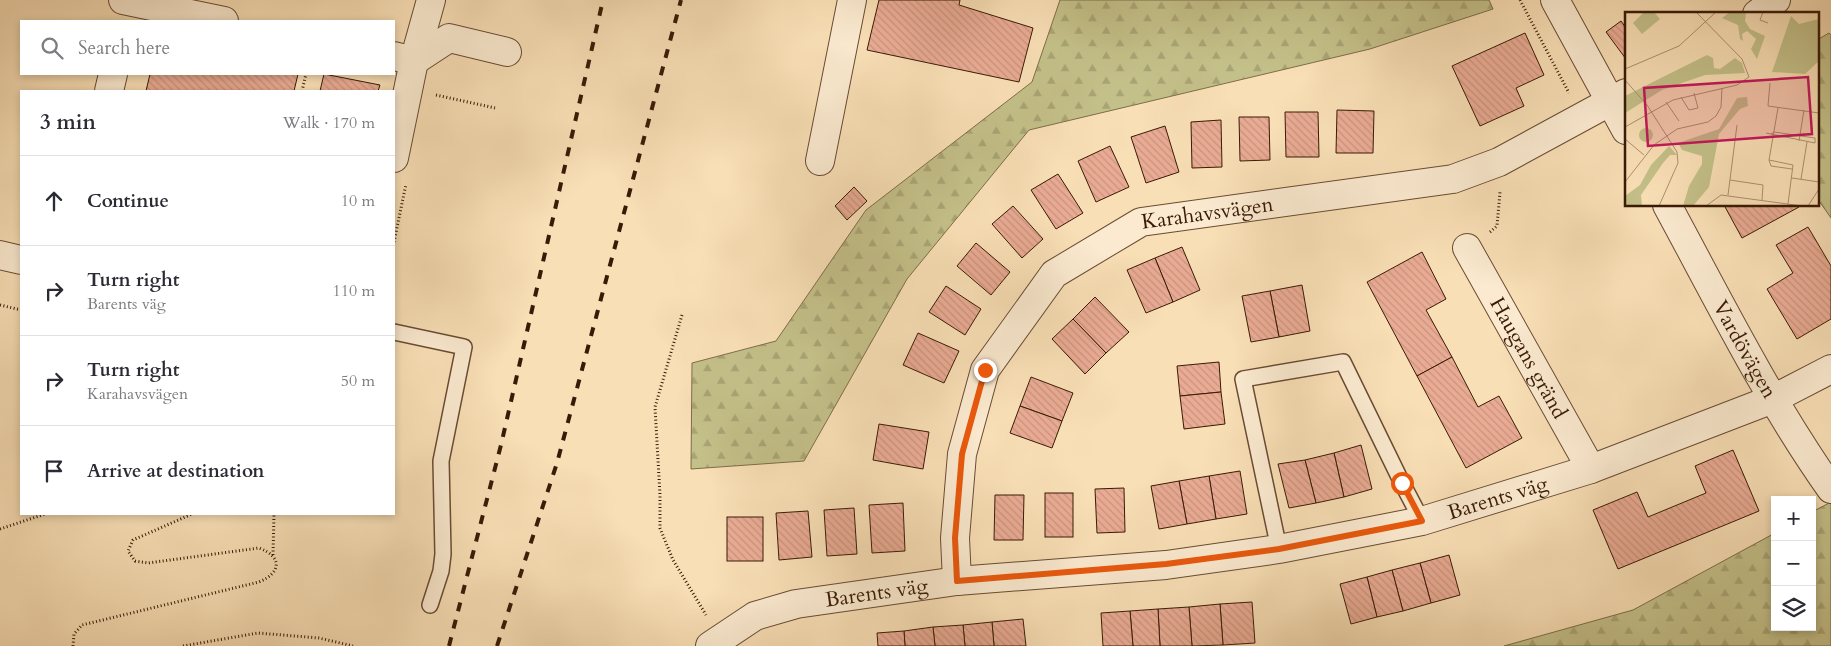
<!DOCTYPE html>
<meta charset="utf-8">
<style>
:root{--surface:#fff;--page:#f2f2f3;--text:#2b2b33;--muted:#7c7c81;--line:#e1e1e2}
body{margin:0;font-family:Cardo,serif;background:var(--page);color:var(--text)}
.controls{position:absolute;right:15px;bottom:15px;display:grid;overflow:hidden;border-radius:0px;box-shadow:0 2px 8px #0003}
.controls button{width:45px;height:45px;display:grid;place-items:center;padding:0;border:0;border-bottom:1px solid var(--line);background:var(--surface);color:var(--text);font:25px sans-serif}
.stop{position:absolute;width:15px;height:15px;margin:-11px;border:4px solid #ea580c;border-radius:50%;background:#fff}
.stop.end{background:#ea580c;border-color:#fff;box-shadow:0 1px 5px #0008}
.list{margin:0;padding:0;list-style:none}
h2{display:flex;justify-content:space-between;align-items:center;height:65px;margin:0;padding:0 20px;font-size:21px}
h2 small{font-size:16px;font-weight:400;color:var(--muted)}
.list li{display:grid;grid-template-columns:32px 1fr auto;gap:15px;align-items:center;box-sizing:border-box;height:90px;padding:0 20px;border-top:1px solid var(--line)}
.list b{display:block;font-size:19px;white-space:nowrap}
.list p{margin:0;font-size:16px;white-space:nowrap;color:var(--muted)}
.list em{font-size:16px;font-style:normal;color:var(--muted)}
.icon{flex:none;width:28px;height:28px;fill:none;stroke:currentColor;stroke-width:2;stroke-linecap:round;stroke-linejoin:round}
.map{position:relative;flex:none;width:1831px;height:646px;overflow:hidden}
.search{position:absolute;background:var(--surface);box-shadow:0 2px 8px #0003;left:20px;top:20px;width:375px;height:55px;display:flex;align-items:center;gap:12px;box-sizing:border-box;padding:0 18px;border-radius:0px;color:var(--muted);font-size:19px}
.panel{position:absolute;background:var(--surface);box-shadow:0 2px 8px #0003;left:20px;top:90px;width:375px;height:425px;border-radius:0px}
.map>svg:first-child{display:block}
.forest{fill:url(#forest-firs);stroke:#7e6d48}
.building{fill:url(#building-back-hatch);stroke:#391a06}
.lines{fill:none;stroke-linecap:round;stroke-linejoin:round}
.service-casing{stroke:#694b32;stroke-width:18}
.minor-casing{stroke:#694b32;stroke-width:30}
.path{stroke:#391a06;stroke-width:3;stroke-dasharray:1 2.5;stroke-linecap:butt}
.service{stroke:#fbead0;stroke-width:15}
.minor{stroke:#fbead0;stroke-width:28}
.rail{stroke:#391a06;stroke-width:4;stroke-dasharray:9 9;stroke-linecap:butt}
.route{stroke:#ea580c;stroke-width:6}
.labels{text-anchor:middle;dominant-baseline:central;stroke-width:4;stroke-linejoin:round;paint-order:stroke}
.street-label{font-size:21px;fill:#391a06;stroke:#fbead0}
.inset-road{fill:none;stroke:#ac9070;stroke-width:1}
.view{fill:#c2185b;fill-opacity:0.15;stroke:#c2185b;stroke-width:2.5}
.inset-edge{fill:none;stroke:#391a06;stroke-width:2.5}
</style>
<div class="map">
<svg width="1831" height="646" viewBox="0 0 1831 646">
<defs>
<pattern id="forest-firs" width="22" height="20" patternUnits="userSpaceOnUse" patternTransform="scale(1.25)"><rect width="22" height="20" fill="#c4c089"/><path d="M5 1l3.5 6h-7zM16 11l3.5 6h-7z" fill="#a9a475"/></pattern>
<pattern id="building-back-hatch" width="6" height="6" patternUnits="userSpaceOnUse" patternTransform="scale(1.25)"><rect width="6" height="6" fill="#eaab94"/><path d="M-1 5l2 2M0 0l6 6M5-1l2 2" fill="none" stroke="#c9937e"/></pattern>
</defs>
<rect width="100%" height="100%" fill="#f9dfb6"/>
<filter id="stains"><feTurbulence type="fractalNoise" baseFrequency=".004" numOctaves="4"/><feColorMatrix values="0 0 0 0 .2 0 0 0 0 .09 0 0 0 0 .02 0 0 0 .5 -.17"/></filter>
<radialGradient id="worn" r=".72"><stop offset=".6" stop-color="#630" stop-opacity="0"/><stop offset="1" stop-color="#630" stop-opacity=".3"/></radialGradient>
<g class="forest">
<path d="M1060,0H1489L1493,9L1370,49L1029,130L907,279L804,461L691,469L692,363L776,341L866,210L1032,82Z"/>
<path d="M1829,33L1831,35V218L1817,198V40Z"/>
<path d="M1831,502V646H1504L1633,610L1775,533V627H1812V512Z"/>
</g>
<g class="building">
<path d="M879,0H960L959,5L1033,28L1019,82L867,50Z"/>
<path d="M1621,21L1626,28V59L1606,32Z"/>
<path d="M1525,33L1544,75L1516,88L1524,106L1480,126L1452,66Z"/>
<path d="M150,74H298L294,91H146Z"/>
<path d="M324,74L380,85L378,91H320Z"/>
<path d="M1337,110L1374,111L1373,153H1336Z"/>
<path d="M1285,112H1318L1319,157H1286Z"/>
<path d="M1239,117H1269L1270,160L1240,161Z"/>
<path d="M1221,120L1222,167L1192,168L1191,122Z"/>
<path d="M1165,126L1179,172L1146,183L1131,137Z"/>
<path d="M1110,146L1129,187L1096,202L1078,161Z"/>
<path d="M1058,174L1083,213L1056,229L1031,190Z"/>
<path d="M854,187L867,201L847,220L835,206Z"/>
<path d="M1724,205H1799V207L1742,238Z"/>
<path d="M1013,206L1043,239L1022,258L992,224Z"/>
<path d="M1808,227L1831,266V319L1797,339L1767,289L1793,273L1776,245Z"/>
<path d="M976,243L1010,272L991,295L957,266Z"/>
<path d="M1182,247L1200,290L1173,302L1155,258Z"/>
<path d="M1422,252L1446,299L1426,310L1452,357L1417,376L1367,282Z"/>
<path d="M1155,258L1173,302L1146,313L1127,270Z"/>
<path d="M1302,285L1310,331L1279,337L1270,291Z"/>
<path d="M946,286L981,309L965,335L929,312Z"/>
<path d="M1270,291L1279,337L1251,342L1242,296Z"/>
<path d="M1095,297L1129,332L1106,353L1073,319Z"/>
<path d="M1073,319L1106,353L1085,374L1052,339Z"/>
<path d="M918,333L959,351L944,383L903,365Z"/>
<path d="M1452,357L1478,407L1499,396L1522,438L1466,468L1417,376Z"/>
<path d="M1219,362L1221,392L1180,396L1177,366Z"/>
<path d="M1031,377L1073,393L1062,421L1020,406Z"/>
<path d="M1221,392L1225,424L1184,429L1180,396Z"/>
<path d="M1020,406L1062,421L1052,448L1010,433Z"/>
<path d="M879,424L929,432L923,469L873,460Z"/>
<path d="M1361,445L1372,489L1344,497L1334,453Z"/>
<path d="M1733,450L1759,511L1618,569L1593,510L1637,492L1648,517L1706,493L1695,466Z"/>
<path d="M1334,453L1344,497L1316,503L1305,460Z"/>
<path d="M1305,460L1316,503L1289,508L1278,464Z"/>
<path d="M1240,471L1247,514L1216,519L1209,476Z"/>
<path d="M1209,476L1216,519L1187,524L1179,481Z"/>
<path d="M1179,481L1187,524L1159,529L1151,486Z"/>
<path d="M1124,488L1125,532L1097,533L1095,489Z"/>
<rect x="1045" y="493" width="28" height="44"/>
<path d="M995,495H1024L1023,540H994Z"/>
<path d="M903,503L905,551L872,553L869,505Z"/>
<path d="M854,508L857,554L827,556L824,510Z"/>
<path d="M808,511L812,557L779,560L776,513Z"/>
<rect x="727" y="517" width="36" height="44"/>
<path d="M1449,555L1460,595L1431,603L1420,563Z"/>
<path d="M1420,563L1431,603L1403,611L1392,570Z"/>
<path d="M1392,570L1403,611L1377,617L1367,577Z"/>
<path d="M1367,577L1377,617L1351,624L1340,584Z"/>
<path d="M1252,602L1255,643L1223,645L1220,604Z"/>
<path d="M1220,604L1223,645L1192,646L1189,607Z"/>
<path d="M1189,607L1192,646H1160L1158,609Z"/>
<path d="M1158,609L1160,646H1133L1130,611Z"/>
<path d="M1130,611L1133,646H1103L1101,613Z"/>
<path d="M1023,619L1026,646H994L992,622Z"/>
<path d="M992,622L994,646H965L963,625Z"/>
<path d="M963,625L965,646H935L933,627Z"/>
<path d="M933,627L935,646H905L904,631Z"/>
<path d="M904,631L905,646H878L877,633Z"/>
</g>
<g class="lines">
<g class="service-casing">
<g id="service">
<path d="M394,332L464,347L441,461L443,554L441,571L430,605"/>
<path d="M1279,549L1243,379L1343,362L1402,483L1422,521"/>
</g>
</g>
<g class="minor-casing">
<g id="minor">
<path d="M123,0L224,21"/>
<path d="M1555,0L1626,130"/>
<path d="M1757,14L1776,0"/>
<path d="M394,56L414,61L449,38L507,52"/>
<path d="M109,91L113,74"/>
<path d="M394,158L414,61L431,0"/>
<path d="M820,161L852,0"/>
<path id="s1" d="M1667,205C1719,301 1768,400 1831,489"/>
<path id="s2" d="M1467,248L1591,469"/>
<path d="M0,255L21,260"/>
<path id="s3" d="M957,581L955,538L962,454L985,370L1054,274L1141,222L1453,179L1499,162L1626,93"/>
<path id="s4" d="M710,646L755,616L796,604L957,581L1166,565L1279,549L1422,521L1591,469L1773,399L1831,369"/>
</g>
</g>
<g class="path">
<path d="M1520,0L1569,93"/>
<path d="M302,91L306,74"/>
<path d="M436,95L495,108"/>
<path d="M1490,232L1497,226L1500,192"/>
<path d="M394,242L406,184"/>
<path d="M0,305L21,310"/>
<path d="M682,315L655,407L660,495V528L673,560L706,615"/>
<path d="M0,529L45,514"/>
<path d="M273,555L274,514"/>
<path d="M73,646L74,634L82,625L259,582C281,573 283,557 259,548L148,563L135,561L128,551L133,540L192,514"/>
<path d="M183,646L258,633L319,638L353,646"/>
</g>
<use href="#service" class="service"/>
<use href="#minor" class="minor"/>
<g class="rail">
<path d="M449,646L501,445L603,0"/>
<path d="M497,646L557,463L681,0"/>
</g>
</g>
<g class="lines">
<path class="route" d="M985,370L962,454L955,538L957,581L1166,564L1279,549L1422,521L1402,483"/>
</g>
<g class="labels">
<g class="street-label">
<text stroke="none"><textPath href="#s3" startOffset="501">Karahavsvägen</textPath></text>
<text stroke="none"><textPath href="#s1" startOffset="164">Vardövägen</textPath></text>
<text stroke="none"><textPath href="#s2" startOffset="126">Haugans gränd</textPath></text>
<text stroke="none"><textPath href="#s4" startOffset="808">Barents väg</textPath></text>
<text stroke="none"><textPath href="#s4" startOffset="178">Barents väg</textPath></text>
</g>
</g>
<g transform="translate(1625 12)">
<rect width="194" height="194" fill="#f9dfb6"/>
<path d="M105,0H121L120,9L125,17L140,24L132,47L126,37L131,27L122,19L117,22L118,29L115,27L113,13L97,6ZM166,4L174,12L194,7V49L180,62L147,60ZM82,43L88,46L89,56L95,57L110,46L117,51L120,61L80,63L37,78L0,101V84ZM122,85L123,94L115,97L94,122L84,175L68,194H58L64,174L77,152V144L57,138L53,131L94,117L112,86ZM14 123a7 7 0 1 1 14 0a7 7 0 1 1-14 0ZM44,134L52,143H45L38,151L16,183L17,194H0V184L15,173L26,153Z" fill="#c4c089"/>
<path d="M19,0H29L35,7L17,22L8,11Z" fill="#c4c089"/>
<path class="inset-road" d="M138,0L135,8L143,11M0,57L54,34L91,0M0,68L22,93L52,140L53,151L34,194M145,71L143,94L194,101M56,85L64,98L73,96L69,81M41,90L54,109M0,115L48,88L112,73L124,65L117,47L71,0M141,121L190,131V126L149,120L146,122M0,127L19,143M174,129L179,98M144,148L168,153L163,192M144,148L153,96M144,148L146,154L167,157M167,166L194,170M176,167L182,130M105,168L138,173L137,188M0,170L29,133L52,117L83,110L91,104L96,95L97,76M103,183L112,113M81,194L96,183L177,194M183,194L194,177"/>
<path class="view" d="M183,65L187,122L23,134L19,76Z"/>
<rect width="194" height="194" class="inset-edge"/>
</g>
<rect width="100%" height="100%" filter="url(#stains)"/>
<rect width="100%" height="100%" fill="url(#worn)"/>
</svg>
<div class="controls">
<button>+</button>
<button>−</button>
<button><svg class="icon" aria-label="layers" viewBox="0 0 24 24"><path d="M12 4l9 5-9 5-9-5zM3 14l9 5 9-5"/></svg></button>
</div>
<div class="stop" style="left:1402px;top:483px"></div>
<div class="stop end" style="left:985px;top:370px"></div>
<div class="search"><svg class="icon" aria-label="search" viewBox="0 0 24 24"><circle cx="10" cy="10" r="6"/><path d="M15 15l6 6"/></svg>Search here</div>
<section class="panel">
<h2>3 min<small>Walk · 170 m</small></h2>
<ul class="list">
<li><svg class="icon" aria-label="ahead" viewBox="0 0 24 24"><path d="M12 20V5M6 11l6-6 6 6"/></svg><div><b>Continue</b></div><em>10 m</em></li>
<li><svg class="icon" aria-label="right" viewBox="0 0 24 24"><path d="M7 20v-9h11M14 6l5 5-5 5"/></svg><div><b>Turn right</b><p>Barents väg</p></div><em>110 m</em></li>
<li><svg class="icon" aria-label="right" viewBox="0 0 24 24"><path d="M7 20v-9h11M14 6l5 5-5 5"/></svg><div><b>Turn right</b><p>Karahavsvägen</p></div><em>50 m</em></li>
<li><svg class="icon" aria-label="arrive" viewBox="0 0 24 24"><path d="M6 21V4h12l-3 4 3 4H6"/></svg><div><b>Arrive at destination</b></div></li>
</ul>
</section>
</div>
